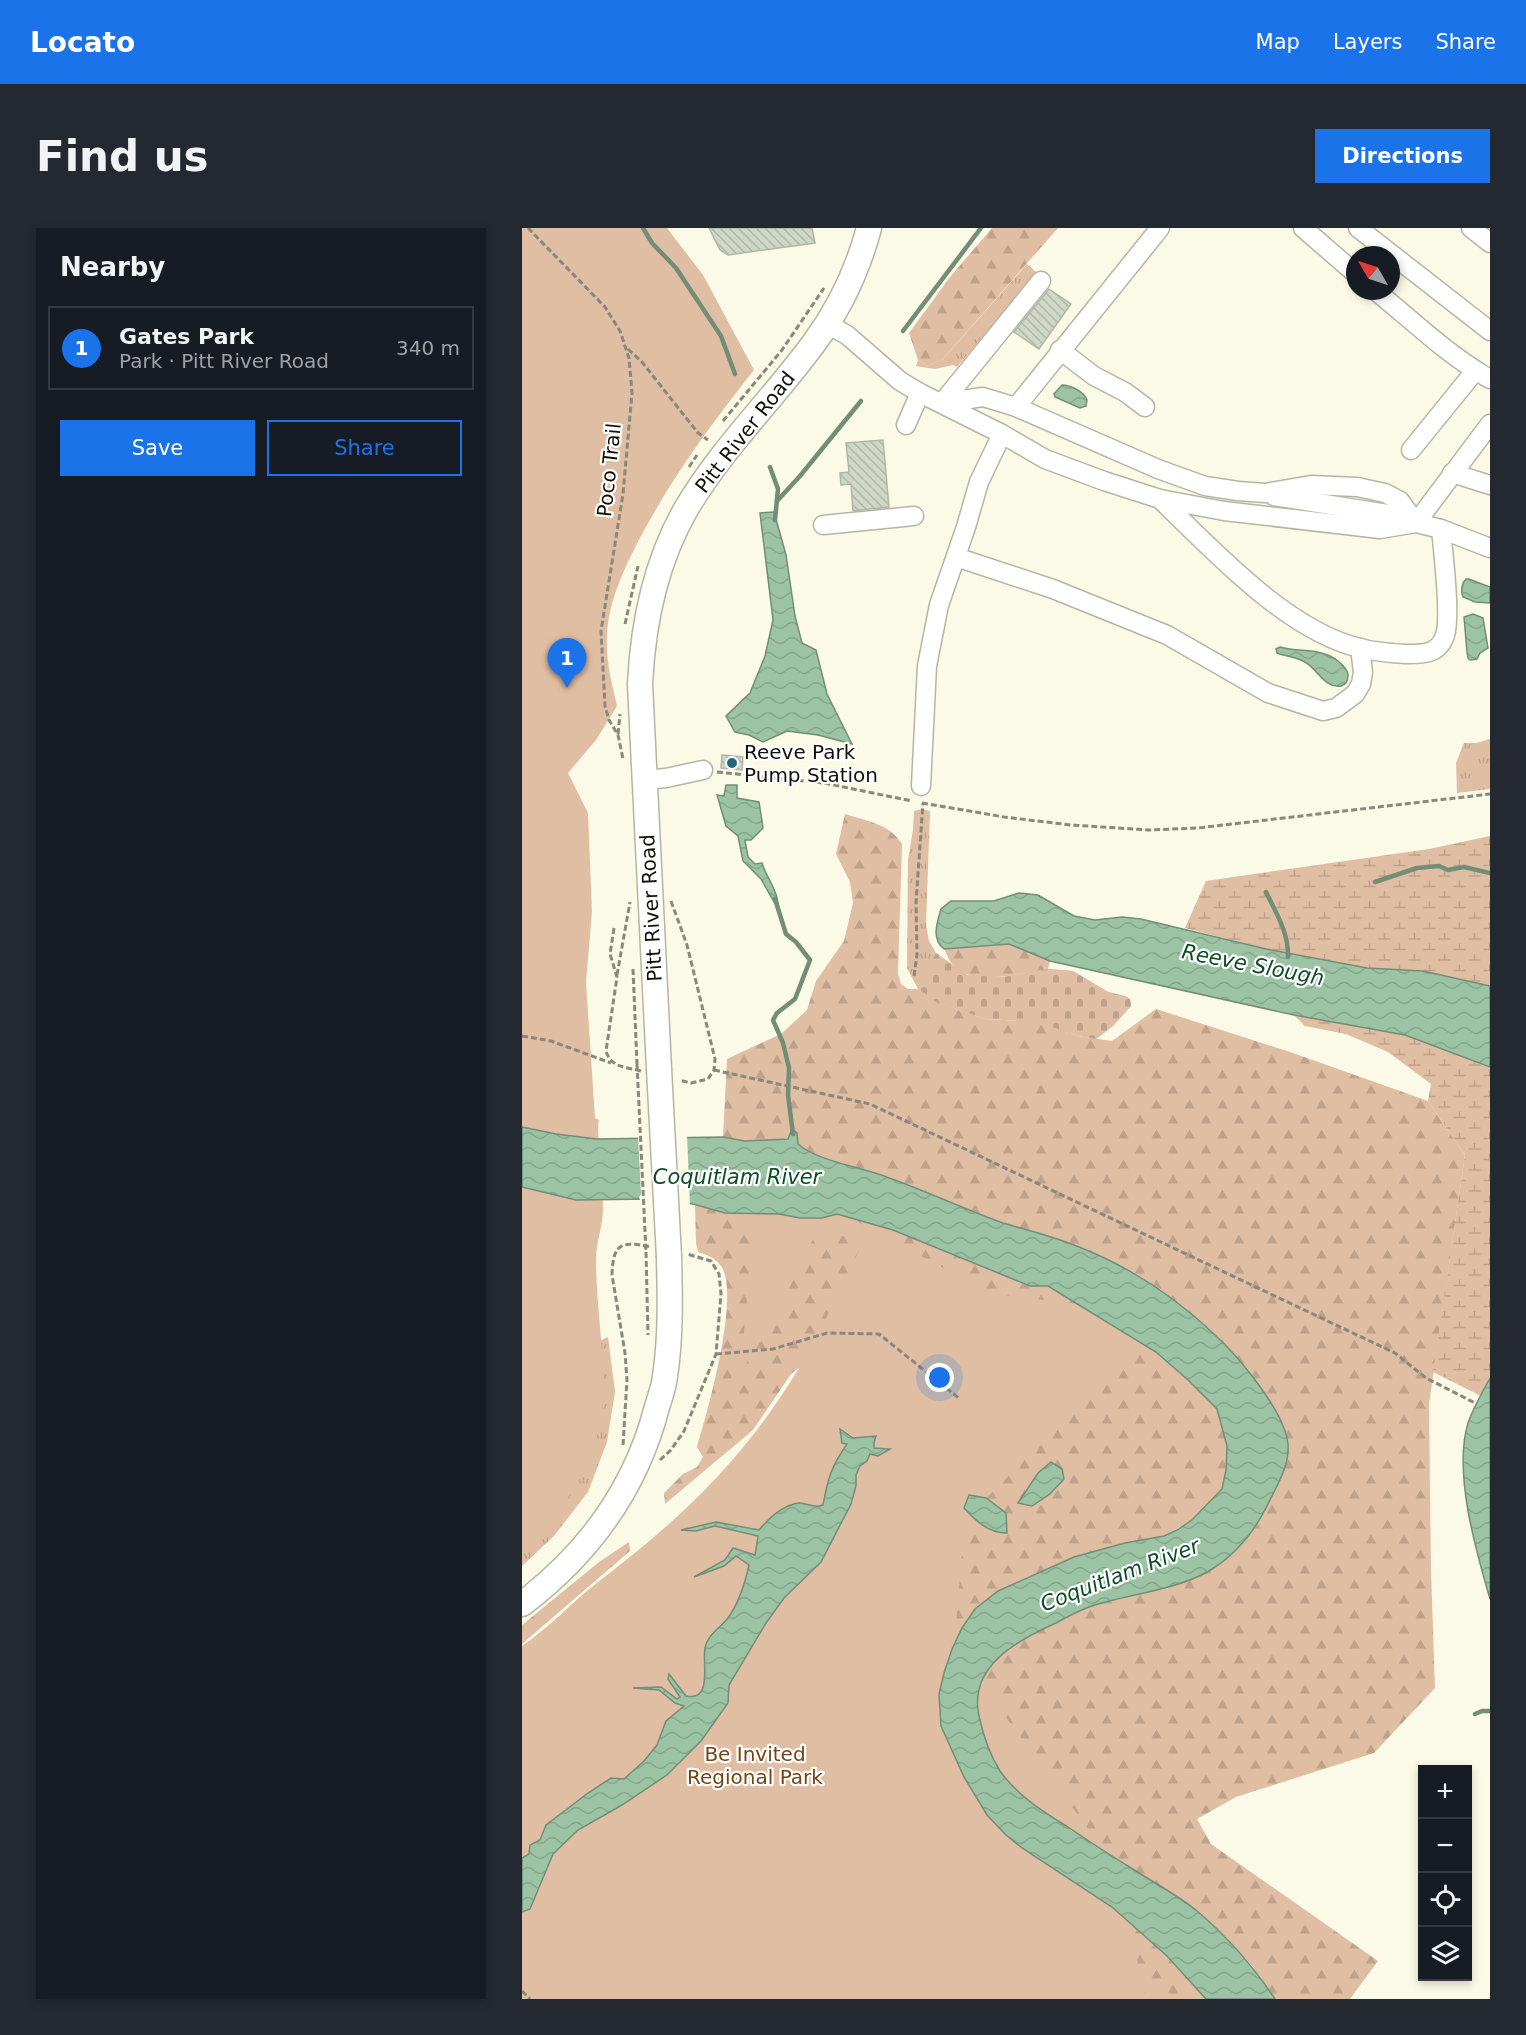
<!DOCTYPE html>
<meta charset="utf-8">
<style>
:root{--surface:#171b24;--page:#242831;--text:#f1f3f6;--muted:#9ea1a6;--line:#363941;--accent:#1a73e8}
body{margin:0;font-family:"DejaVu Sans",sans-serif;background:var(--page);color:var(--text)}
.controls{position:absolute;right:18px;bottom:18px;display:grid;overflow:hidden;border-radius:0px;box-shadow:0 3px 9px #0003}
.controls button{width:54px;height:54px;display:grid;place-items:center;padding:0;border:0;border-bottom:2px solid var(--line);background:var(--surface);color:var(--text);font:30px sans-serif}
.compass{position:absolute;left:824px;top:18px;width:54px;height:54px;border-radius:50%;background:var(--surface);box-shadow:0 3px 9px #0003;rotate:309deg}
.you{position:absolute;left:418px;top:1150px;width:21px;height:21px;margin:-15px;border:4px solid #fff;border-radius:50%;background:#1a73e8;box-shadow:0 0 0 9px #1a73e833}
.badge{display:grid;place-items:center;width:39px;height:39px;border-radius:50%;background:var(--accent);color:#fff;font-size:20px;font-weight:700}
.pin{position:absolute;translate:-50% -50px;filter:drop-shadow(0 2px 3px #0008)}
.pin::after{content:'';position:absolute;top:32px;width:21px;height:18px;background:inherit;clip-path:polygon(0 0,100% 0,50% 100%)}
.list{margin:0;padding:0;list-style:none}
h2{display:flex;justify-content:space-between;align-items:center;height:78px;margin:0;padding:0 24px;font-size:26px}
h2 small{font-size:20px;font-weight:400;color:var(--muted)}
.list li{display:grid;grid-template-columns:39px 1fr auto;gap:18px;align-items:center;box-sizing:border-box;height:84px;margin:0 12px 12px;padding:0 12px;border:2px solid var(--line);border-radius:0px}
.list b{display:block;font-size:22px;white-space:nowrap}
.list p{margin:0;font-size:20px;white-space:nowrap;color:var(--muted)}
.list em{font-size:20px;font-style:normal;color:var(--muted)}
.actions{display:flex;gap:12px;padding:18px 24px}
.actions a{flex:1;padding:14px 0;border:2px solid var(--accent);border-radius:0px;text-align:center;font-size:21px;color:var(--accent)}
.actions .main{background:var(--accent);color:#fff}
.icon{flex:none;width:33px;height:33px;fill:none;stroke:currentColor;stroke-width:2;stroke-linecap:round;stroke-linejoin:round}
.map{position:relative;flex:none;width:968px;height:1771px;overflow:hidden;border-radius:0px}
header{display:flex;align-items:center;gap:36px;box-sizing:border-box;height:84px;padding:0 30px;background:var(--accent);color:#fff}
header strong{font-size:28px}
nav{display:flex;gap:33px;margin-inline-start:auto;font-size:21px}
.intro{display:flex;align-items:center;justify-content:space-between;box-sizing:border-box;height:144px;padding:0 36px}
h1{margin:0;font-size:42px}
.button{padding:15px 27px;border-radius:0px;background:var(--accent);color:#fff;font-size:21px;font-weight:700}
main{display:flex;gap:36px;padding:0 36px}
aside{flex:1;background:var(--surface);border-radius:0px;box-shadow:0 3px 9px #0003}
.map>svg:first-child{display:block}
.grass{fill:url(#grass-tufts)}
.forest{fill:url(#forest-firs)}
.wetland{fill:url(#wetland-marsh)}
.cemetery{fill:url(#cemetery-stones)}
.park{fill:#e0bea3}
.water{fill:url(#water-waves);stroke:#728e76;stroke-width:1.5}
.pier{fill:#fbfae6}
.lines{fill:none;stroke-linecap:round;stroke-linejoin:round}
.stream{stroke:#728e76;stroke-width:4.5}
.building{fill:url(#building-back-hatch);stroke:#afb8a6;stroke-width:1.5}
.minor-casing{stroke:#b6b5a2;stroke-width:21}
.major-casing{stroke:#b6b5a2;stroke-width:27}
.path{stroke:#89887a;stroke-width:3;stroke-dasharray:6 3;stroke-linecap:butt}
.minor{stroke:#fff;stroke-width:18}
.major{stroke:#fff;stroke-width:24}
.major-bridge-casing{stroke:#b6b5a2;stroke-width:27;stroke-linecap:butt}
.path-bridge{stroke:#89887a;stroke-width:3;stroke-dasharray:6 3;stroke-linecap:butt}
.major-bridge{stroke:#fff;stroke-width:24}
.poi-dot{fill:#236779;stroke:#fff;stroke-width:2}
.labels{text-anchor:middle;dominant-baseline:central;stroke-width:4.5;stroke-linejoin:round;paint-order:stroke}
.street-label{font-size:20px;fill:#101009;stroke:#fff}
.poi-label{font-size:20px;fill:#101009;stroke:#fff;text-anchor:start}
.park-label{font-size:20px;fill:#754412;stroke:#fff}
.water-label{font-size:21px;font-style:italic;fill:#0e4d25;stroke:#fff}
</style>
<header>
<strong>Locato</strong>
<nav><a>Map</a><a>Layers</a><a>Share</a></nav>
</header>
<div class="intro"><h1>Find us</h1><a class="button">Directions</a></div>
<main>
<aside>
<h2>Nearby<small></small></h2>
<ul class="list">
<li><span class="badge">1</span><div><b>Gates Park</b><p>Park · Pitt River Road</p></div><em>340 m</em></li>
</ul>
<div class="actions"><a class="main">Save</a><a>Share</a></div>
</aside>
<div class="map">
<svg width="968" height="1771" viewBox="0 0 968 1771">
<defs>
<pattern id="grass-tufts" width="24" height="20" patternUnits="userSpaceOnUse" patternTransform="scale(1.5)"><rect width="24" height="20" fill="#e0bea3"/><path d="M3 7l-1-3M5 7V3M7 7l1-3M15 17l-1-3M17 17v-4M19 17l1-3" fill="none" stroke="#bfa28b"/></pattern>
<pattern id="forest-firs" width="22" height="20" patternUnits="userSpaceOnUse" patternTransform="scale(1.5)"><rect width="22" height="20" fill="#e0bea3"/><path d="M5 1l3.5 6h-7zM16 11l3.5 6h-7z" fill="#bfa28b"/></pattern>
<pattern id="wetland-marsh" width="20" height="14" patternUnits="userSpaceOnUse" patternTransform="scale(1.5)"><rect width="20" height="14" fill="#e0bea3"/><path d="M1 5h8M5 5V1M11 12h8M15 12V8" fill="none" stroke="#bfa28b"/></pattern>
<pattern id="cemetery-stones" width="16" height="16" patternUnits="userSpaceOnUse" patternTransform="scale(1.5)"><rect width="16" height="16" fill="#e0bea3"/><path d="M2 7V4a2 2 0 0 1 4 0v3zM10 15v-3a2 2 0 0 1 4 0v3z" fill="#bfa28b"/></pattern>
<pattern id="water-waves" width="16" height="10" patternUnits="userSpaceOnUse" patternTransform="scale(1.5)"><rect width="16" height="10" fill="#9cc4a4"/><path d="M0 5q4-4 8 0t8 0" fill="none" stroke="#85a78c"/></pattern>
<pattern id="building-back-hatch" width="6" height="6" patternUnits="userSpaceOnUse" patternTransform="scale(1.5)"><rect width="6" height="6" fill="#cfd7c5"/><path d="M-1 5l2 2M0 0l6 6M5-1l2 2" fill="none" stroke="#b1b8a8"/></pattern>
</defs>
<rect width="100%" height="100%" fill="#fbfae6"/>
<g class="grass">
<path d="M505,36L515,45L435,139L431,137L413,141L394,138L396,132L406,138L421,131Z"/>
<path d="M968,511V561L935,565L934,535L942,515H954Z"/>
<path d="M400,581L408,583L404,697L407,713L414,725L445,747L481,749L526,741L551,743L586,764L603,768L608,771L609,778L591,798L574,811L415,774L396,761L385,740L386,632L391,602L392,583Z"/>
<path d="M86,1109L93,1164L85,1214L66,1264L32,1308L0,1338V1152L6,1147Z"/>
</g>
<g class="forest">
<path d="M470,0H536L421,131L406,138L396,132L387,105L428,49Z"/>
<path d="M323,586C345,593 368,596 380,616L376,746L379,756L386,761H396L415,774L463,791L516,794L556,808L590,813L634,781L771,825L906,873L943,927L907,1176L909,1342L913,1460L852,1525L714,1569L675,1591L689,1616L856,1733L828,1771H753L731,1739L704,1709L673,1682L519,1582L456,1469C459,1457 462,1446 470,1436C487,1415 540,1388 567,1379C606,1367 650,1363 685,1343C721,1324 740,1288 758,1252C776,1214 757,1185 733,1154C686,1092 624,1044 551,1016C527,1007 501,1002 477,993C440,979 404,963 367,949C341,939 295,933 276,916L275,905C256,918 223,913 201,909L205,831L259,806L285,782L294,753L322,713L331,675L328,654L314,626Z"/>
<path d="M487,716L528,733L526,741C502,745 448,759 431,737C427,733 425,726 422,721Z"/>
<path d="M173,977L203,985L315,986L371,1002L508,1058H526L634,1124L666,1152L695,1181L705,1218L704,1242L700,1261L670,1292L642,1308L603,1315L507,1349L476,1363L454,1381L430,1421L590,1679L645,1728L684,1771H216L291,1129L269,1146L231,1202L143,1276L142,1265L161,1246L175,1239L181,1229L175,1219C185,1186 219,1066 199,1038C193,1030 186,1027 176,1024L174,1015Z"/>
<path d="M107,1314L108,1323L0,1416V1397L77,1334Z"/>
</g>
<g class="wetland">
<path d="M968,608V758L901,743L845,740L744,721L663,700L684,653L907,621Z"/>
<path d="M772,787L883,807L968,839V1150L959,1168L911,1144L943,927L906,873L909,856L866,824L824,806L783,798Z"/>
</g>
<path class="cemetery" d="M414,725L445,747L481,749L526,741L551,743L586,764L603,768L608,771L609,778L591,798L574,811L556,808L516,794L463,791L414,774L396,761Z"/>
<g class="park">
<path d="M0,0H145L181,47L232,142C190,195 151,248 119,308C103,339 85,375 85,411C84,434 90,456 95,478L74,512L46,545L66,585L70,684L64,754L73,890L77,892L76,898C77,926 81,954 81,981C81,998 74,1014 74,1031C74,1075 82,1119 81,1164C79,1228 47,1280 0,1322Z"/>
<path d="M222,933L470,1066L607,1082L620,1106L606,1130L443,1291L432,1419L595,1640L624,1771H0V1418C28,1399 50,1374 76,1354C152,1296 213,1240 265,1159C295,1114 317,1063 341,1014L296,1001L250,1096L203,1168L221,1115L228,1034Z"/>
</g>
<g class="water">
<path d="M540,157C549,157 562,164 565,172L564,178L558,180L533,169L532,166Z"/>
<path d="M252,284L264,327L273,388L280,415L294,422L305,466L330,516L296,507L265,503L241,514L227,507L213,504L204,488L228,465L243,428L251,392L238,285Z"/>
<path d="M944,351H947L968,359V375L953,374L941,369C939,364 939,356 944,351Z"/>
<path d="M951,386L961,390L966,420L958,425L955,431L948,432L946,430L945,424L942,389Z"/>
<path d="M758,419C778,425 798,419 816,433C820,437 826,441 826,447C826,452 824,457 819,458C802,461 794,438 781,433C773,429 763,428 755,425L754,421Z"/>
<path d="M204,557H215V570L237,574L241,600L229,612H223L226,629L233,636L240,635C244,649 256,663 256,676L252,674L239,651L221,633L216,608L204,598L195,567L202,568Z"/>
<path d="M497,665L516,667L552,688L573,692L600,689L619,691L744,721L845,740L901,743L968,758V839L883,807L772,787L528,733L487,716L422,721C409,711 415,695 419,681L429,673H472Z"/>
<path d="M0,899L34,906L75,911L201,909L223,913L266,911L270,901L275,905L276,916C295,933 339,939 365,949C404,963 442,981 481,995C505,1002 529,1008 552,1017C605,1037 651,1067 693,1107C717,1129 763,1184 766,1216C768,1238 754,1259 745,1278C732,1304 712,1328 687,1343C652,1363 605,1366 567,1379C556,1383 545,1389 534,1395C496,1412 446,1438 457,1488C461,1507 468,1527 478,1543C495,1567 521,1584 546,1599C568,1614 591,1629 614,1643C634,1656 657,1668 675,1683C706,1709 731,1738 753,1771H684L645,1728L590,1679L500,1620L484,1607L465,1587L442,1549L419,1498L417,1466L422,1445L430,1421L440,1400L453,1381L476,1363L552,1329L603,1315L642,1308L655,1302L670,1292L700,1261L704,1242L705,1218L695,1181L666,1152L634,1124L526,1058H508L371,1002L315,986L300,990H278L257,986L203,985L171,976L130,971L54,972L0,959Z"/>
<path d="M968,1150V1371C954,1323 931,1244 946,1195C951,1180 960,1165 968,1150Z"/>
<path d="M318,1201L331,1210L354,1208L352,1214V1220L368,1221L356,1228L348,1226L345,1233L338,1238L334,1247V1258L329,1276L299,1334L262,1370L244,1395L207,1457L206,1475L179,1513L145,1547L100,1577L56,1602L31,1626L8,1681L0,1684V1630L7,1626L8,1617L18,1612L24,1597L66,1565L89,1550L102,1551L122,1533L135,1517L144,1493L162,1478L153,1475L137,1462L111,1460L139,1459L155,1471L158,1469L146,1451L147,1446L164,1468C191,1474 180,1435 183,1420C185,1407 198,1400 206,1390C217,1375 223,1355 227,1337L214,1328L202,1338L172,1349L203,1332L211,1320L233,1327L236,1308L193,1298L174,1303L159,1302L194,1294L237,1302C247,1290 260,1277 277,1275C286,1275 292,1281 301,1277C306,1250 309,1239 325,1216L320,1215Z"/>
<path d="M529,1234L540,1241L542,1251L528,1266L510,1278L496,1275L516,1245Z"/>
<path d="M447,1267L464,1270L484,1285L485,1305C466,1305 454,1293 442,1280Z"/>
</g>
<path class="pier" d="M165,907L168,979L119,975L117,969L119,966L116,908Z"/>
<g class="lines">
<g class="stream">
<path d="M121,0L130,15L154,40L199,108L213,146"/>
<path d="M381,103L459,0"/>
<path d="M248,239L256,261L253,292"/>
<path d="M255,273L278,248L339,173"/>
<path d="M853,654L895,640L917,638L926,642L942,639L968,645"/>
<path d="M744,664C754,685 767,705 766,729"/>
<path d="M253,671L264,706L274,714L288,732L273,771L255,785L251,792L261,815L267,840L266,867L271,906"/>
<path d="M953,1486L960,1483H968"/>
</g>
</g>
<g class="building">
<path d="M187,0H290L293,15L206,27L198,22Z"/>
<path d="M527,61L549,76L517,121L492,104Z"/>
<path d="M361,212L367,279L331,283L329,256L319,257L318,245L327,244L324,215Z"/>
<path d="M200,527L221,529L220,542L199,540Z"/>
</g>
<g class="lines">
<g class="minor-casing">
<g id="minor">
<path d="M781,0L833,45"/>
<path d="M836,0L968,103"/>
<path d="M949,0L968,15"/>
<path d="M854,63C891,93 927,128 968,151"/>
<path d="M305,96L325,107L378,153L398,165L480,206L523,231L582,253L638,271L702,283L858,301L894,295L919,301L968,320"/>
<path d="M538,122L572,148L603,164L623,179"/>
<path d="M420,175L461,169L494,179L636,241L683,258L716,263L743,265L789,257L835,259L863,265L878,273L894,295"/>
<path d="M420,175L519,53"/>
<path d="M494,179L638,0"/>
<path d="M384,197L398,165"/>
<path d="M889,222L953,143"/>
<path d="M930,245L968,257"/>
<path d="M752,268L872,287L889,293"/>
<path d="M638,271C691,322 765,403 838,420C852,424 869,425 883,426C899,426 915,427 922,410C930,394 921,323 919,301"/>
<path d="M894,295L968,196"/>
<path d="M301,297L392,288"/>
<path d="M434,329L531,361L645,407L746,465L801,483L814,480L833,466L839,456L841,444L838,420"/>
<path d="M122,552L144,550L181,542"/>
<path d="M399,558L405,438L417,377L444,299L457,254L480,206"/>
</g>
</g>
<g class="major-casing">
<g id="major">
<path d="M137,841L118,456C121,394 133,335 164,281C200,220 251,171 292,115C318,80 336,41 347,0"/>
<path d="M0,1376C66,1326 114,1260 135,1179C138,1169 142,1159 143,1148C149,1109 148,1068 147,1029"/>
</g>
</g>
<g class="path">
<path d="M6,0L83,79L98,103L107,130L110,165L101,266L79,403L83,478L87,492L96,507L101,531"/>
<path d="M106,121L120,134L176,205L186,212"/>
<path d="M201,193L260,122L302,60"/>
<path d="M167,239L175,227"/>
<path d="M103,396L116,338"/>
<path d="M96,506L98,486"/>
<path d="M195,544L302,555L390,573"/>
<path d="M400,575L482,589L549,597L627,602L676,600L968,566"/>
<path d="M149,673L165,717L193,831L192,842L186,851L169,855L157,852"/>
<path d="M92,700L88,726L95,749L84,823C89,840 104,839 119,843"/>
<path d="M111,741L115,836"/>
<path d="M95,747L108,674"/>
<path d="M392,748L395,727L394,674L401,575"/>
<path d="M0,808L29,813L89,835"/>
<path d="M192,842L348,876L873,1125L904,1150L955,1176"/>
<path d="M124,1024L126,1107"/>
<path d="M194,1126L251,1121L305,1105L357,1106L438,1171"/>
<path d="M101,1217L105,1152L103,1125L90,1047C91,1014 100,1013 129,1019"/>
<path d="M138,1232L149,1222L162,1203L194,1126L199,1066L197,1046L189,1033L165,1026"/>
<path d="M0,1763L8,1771"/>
</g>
<use href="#minor" class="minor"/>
<use href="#major" class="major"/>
<g class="major-bridge-casing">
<path id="major-bridge" d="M137,841L147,1029"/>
</g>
<path class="path-bridge" d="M115,836L124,1024"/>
<use href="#major-bridge" class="major-bridge"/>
</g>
<circle class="poi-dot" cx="210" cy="535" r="6"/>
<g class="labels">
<g class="street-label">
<text transform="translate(223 204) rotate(-52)">Pitt River Road</text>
<text transform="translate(87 242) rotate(-84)">Poco Trail</text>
<text transform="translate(129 680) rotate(-93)">Pitt River Road</text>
</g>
<g class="poi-label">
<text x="222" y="524">Reeve Park<tspan x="222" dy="23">Pump Station</tspan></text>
</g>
<g class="park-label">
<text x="233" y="1526">Be Invited<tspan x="233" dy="23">Regional Park</tspan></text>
</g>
<g class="water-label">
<text transform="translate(731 737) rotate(11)">Reeve Slough</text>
<text x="215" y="949">Coquitlam River</text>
<text transform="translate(598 1347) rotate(-21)">Coquitlam River</text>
</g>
</g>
</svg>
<div class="controls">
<button>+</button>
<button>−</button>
<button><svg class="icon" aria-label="locate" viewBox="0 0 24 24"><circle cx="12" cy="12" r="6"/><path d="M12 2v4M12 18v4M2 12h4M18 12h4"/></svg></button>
<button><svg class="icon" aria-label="layers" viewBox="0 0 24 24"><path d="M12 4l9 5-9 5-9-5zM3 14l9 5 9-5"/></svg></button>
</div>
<svg class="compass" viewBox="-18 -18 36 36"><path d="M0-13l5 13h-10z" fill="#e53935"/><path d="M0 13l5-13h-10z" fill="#9ea1a6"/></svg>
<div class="you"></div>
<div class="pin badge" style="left:45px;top:460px">1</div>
</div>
</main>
